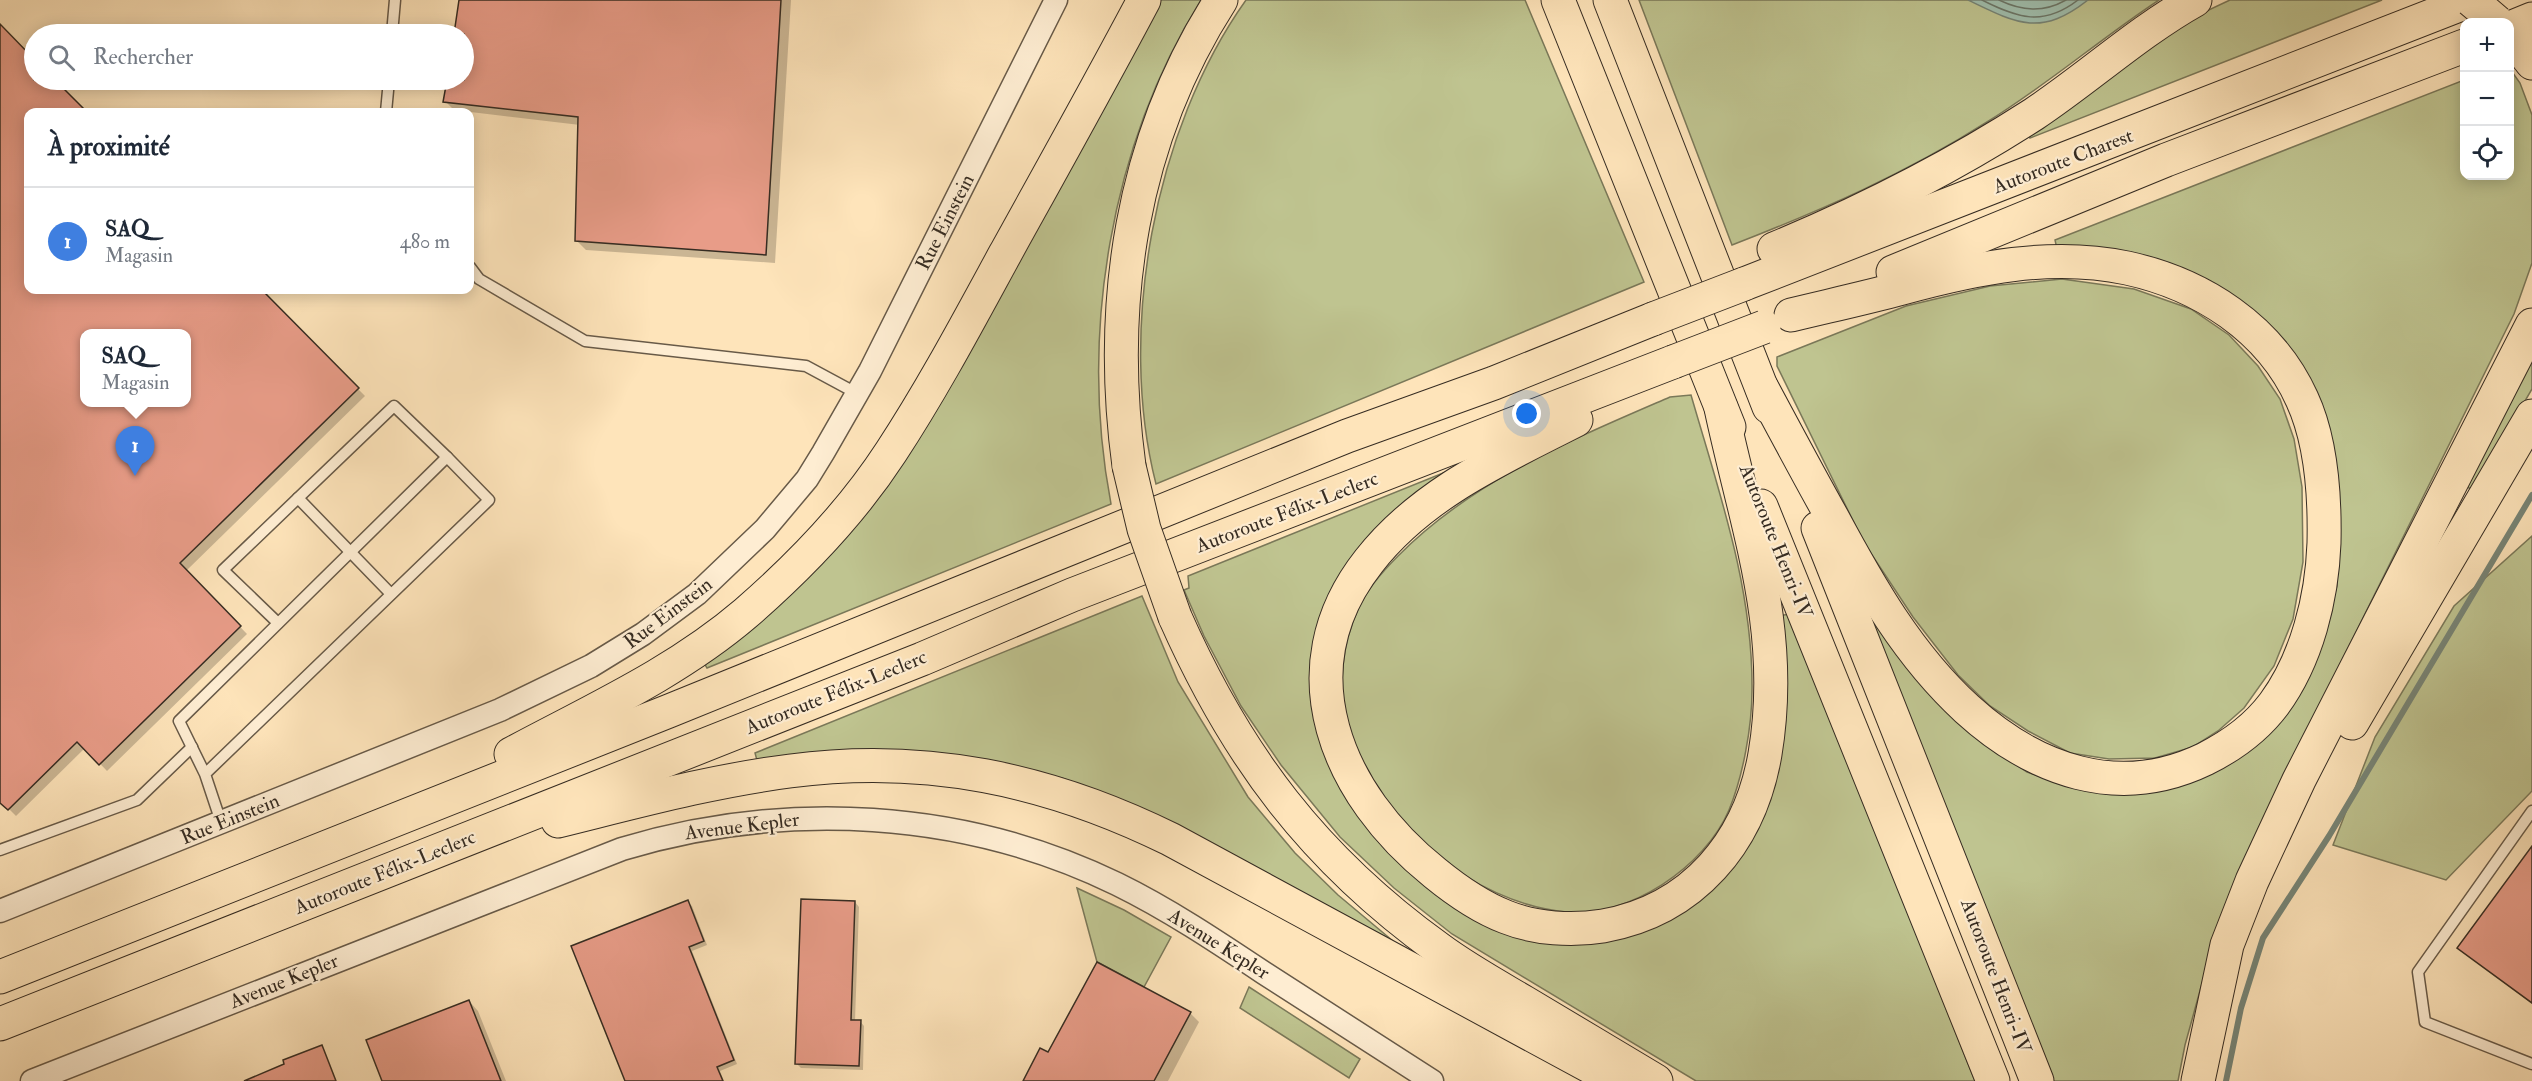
<!DOCTYPE html>
<html lang="fr">
<meta charset="utf-8">
<style>
:root{--surface:#fff;--page:#f2f2f3;--text:#1f2937;--muted:#747a83;--line:#e0e1e3;--accent:#8f2418}
body{margin:0;font-family:"IM FELL Double Pica",serif;background:var(--page);color:var(--text)}
.controls{position:absolute;right:18px;top:18px;display:grid;overflow:hidden;border-radius:12px;box-shadow:0 3px 15px #0003}
.controls button{width:54px;height:54px;display:grid;place-items:center;padding:0;border:0;border-bottom:2px solid var(--line);background:var(--surface);color:var(--text);font:30px sans-serif}
.you{position:absolute;left:1527px;top:414px;width:21px;height:21px;margin:-15px;border:4px solid #fff;border-radius:50%;background:#1a73e8;box-shadow:0 0 0 9px #1a73e833}
.badge{display:grid;place-items:center;width:39px;height:39px;border-radius:50%;background:var(--accent);color:#fff;font-size:20px;font-weight:700}
.pin{position:absolute;translate:-50% -50px;filter:drop-shadow(0 2px 3px #0008)}
.pin::after{content:'';position:absolute;top:32px;width:21px;height:18px;background:inherit;clip-path:polygon(0 0,100% 0,50% 100%)}
.popup{position:absolute;left:80px;top:329px;width:111px;height:78px;box-sizing:border-box;display:grid;place-content:center;border-radius:12px;background:var(--surface);filter:drop-shadow(0 2px 4px #0005);font-size:20px;white-space:nowrap;color:var(--muted)}
.popup b{font-size:22px;color:var(--text)}
.popup::after{content:'';position:absolute;left:50%;top:100%;margin-left:-12px;border:12px solid transparent;border-top-color:var(--surface)}
.list{margin:0;padding:0;list-style:none}
h2{display:flex;justify-content:space-between;align-items:center;height:78px;margin:0;padding:0 24px;font-size:26px}
h2 small{font-size:20px;font-weight:400;color:var(--muted)}
.list li{display:grid;grid-template-columns:39px 1fr auto;gap:18px;align-items:center;box-sizing:border-box;height:108px;padding:0 24px;border-top:2px solid var(--line)}
.list b{display:block;font-size:22px;white-space:nowrap}
.list p{margin:0;font-size:20px;white-space:nowrap;color:var(--muted)}
.list em{font-size:20px;font-style:normal;color:var(--muted)}
.icon{flex:none;width:33px;height:33px;fill:none;stroke:currentColor;stroke-width:2;stroke-linecap:round;stroke-linejoin:round}
.map{position:relative;flex:none;width:2532px;height:1081px;overflow:hidden}
.search{position:absolute;background:var(--surface);box-shadow:0 3px 15px #0003;left:24px;top:24px;width:450px;height:66px;display:flex;align-items:center;gap:15px;box-sizing:border-box;padding:0 21px;border-radius:33px;color:var(--muted);font-size:22px}
.panel{position:absolute;background:var(--surface);box-shadow:0 3px 15px #0003;left:24px;top:108px;width:450px;height:186px;border-radius:12px}
.map>svg:first-child{display:block}
.green{fill:#bfc490;stroke:#7a7859;stroke-width:1.5}
.water{fill:#a0bfae;stroke:#768476;stroke-width:1.5}
.shadow{fill:#0003;fill-rule:evenodd}
.lines{fill:none;stroke-linecap:round;stroke-linejoin:round}
.shore{stroke:#6b7668;stroke-width:1.5}
.stream{stroke:#768476;stroke-width:6}
.building{fill:#e89c88;stroke:#362c22;stroke-width:1.5;fill-rule:evenodd}
.lane-casing{stroke:#685a48;stroke-width:13}
.street-casing{stroke:#685a48;stroke-width:25}
.highway-casing{stroke:#362c22;stroke-width:35}
.lane{stroke:#feedd2;stroke-width:10}
.street{stroke:#feedd2;stroke-width:22}
.highway{stroke:#fee4ba;stroke-width:33}
.highway-bridge-casing{stroke:#362c22;stroke-width:35;stroke-linecap:butt}
.highway-bridge{stroke:#fee4ba;stroke-width:33}
.labels{text-anchor:middle;dominant-baseline:central;stroke-width:4.5;stroke-linejoin:round;paint-order:stroke}
.street-label{font-size:20px;fill:#362c22;stroke:#feedd2}
</style>
<div class="map">
<svg width="2532" height="1081" viewBox="0 0 2532 1081">
<rect width="100%" height="100%" fill="#fee4ba"/>
<filter id="stains"><feTurbulence type="fractalNoise" baseFrequency=".00333" numOctaves="4"/><feColorMatrix values="0 0 0 0 .2 0 0 0 0 .09 0 0 0 0 .02 0 0 0 .5 -.17"/></filter>
<radialGradient id="worn" r=".72"><stop offset=".6" stop-color="#630" stop-opacity="0"/><stop offset="1" stop-color="#630" stop-opacity=".3"/></radialGradient>
<g class="green">
<path d="M1156,0H1201C1110,146 1079,335 1111,504L707,668L703,661L792,590Z"/>
<path d="M1246,0H1525L1644,282L1156,484C1117,331 1154,129 1246,0Z"/>
<path d="M1639,0H2159C2100,39 2047,85 1987,122C1907,173 1820,211 1732,245Z"/>
<path d="M2230,0H2382L2030,138L2028,130C2093,85 2157,32 2230,0Z"/>
<path d="M2510,69L2520,83L2532,115V263L2514,314L2266,813L2217,929L2185,1045L2178,1081H2049L1863,611L1872,607L1982,741L2027,772L2069,787L2128,794L2168,789L2315,661L2337,586L2336,513L2265,325L2057,249L2055,240L2464,80V176H2510Z"/>
<path d="M2062,279L2134,289L2191,309L2229,335L2258,366L2280,399L2294,439L2302,487L2303,562L2293,619L2274,666L2244,708L2218,731L2193,747L2155,758L2109,759L2070,753L2028,731L1990,706L1958,675L1913,617L1864,543L1777,366V357L1906,306L1990,286Z"/>
<path d="M2532,349V389L2473,490L2465,486Z"/>
<path d="M1691,395C1719,492 1753,588 1752,690C1752,727 1743,776 1729,810C1705,867 1629,918 1567,912C1472,904 1373,819 1348,727C1337,688 1342,644 1359,607C1368,588 1383,571 1398,556C1473,480 1573,439 1670,397Z"/>
<path d="M1458,467L1316,649L1372,827L1574,940L1732,863L1779,616L1789,614L1975,1081H1696L1452,934L1394,888L1340,837L1281,765L1241,706L1204,636L1184,590L1189,588L1188,576Z"/>
<path d="M2532,536V791L2446,880L2333,845L2375,737L2454,606Z"/>
<path d="M1142,596L1178,682L1248,797L1295,853L1338,895L1393,941L1141,809L1062,778L978,761L758,764L755,753Z"/>
<path d="M1077,888L1124,910L1171,937L1144,987L1097,962Z"/>
<path d="M1249,987L1360,1059L1349,1078L1240,1008Z"/>
</g>
<path class="water" d="M1968,0H2088C2041,37 2017,24 1968,0Z"/>
<g class="shadow">
<path d="M461,0H791L775,263L586,250L577,241L580,125L454,110L445,101L448,80H464V34H455Z"/>
<path d="M0,26L34,61V80H53L85,112H28V290H260L365,396L186,571L247,634L107,771L85,748L16,816L0,800ZM84,334H186V402H84Z"/>
<path d="M2532,848V1004L2459,948Z"/>
<path d="M687,902L692,906L707,945L692,951L737,1064L720,1071L724,1081H627Z"/>
<path d="M855,902L859,907L855,1021H860L864,1026L863,1070L801,1068L796,1063Z"/>
<path d="M469,1001L478,1011L506,1081H384Z"/>
<path d="M1190,1013L1199,1022L1168,1081H1025L1049,1054Z"/>
</g>
<g class="lines">
<g class="shore">
<path d="M1982,0C2018,18 2043,27 2078,0"/>
<path d="M1999,0C2022,11 2043,13 2066,0"/>
</g>
<path class="stream" d="M2226,1081L2241,1008L2263,938L2329,836L2532,495"/>
</g>
<g class="building">
<path d="M459,0H781L766,255L575,241L578,117L443,102L447,80H464V34H454Z"/>
<path d="M0,24L34,59V80H55L87,112H28V290H262L359,388L180,563L241,626L99,765L77,742L8,810L0,803ZM84,333H186V402H84Z"/>
<path d="M2532,846V1003L2457,948Z"/>
<path d="M801,899L855,901L851,1020H861L859,1066L795,1064Z"/>
<path d="M688,900L704,941L689,947L734,1060L717,1067L723,1081H625L571,946Z"/>
<path d="M1097,962L1191,1012L1154,1081H1023L1040,1048L1048,1052Z"/>
<path d="M469,1000L501,1081H382L366,1040Z"/>
<path d="M322,1045L336,1081H244L284,1064L283,1060Z"/>
</g>
<g class="lines">
<g class="lane-casing">
<g id="lane">
<path d="M392,34L395,0"/>
<path d="M386,112L389,80"/>
<path d="M470,267L479,279L585,341L806,366L858,394"/>
<path d="M298,498L391,594"/>
<path d="M278,623L223,570L394,406L447,457"/>
<path d="M205,774L489,500L447,457L179,721L205,774L221,822"/>
<path d="M2532,811L2418,972L2425,1022L2532,1064"/>
<path d="M0,850L137,800L192,747"/>
</g>
</g>
<g class="street-casing">
<g id="street">
<path d="M0,911L500,710L591,666L643,634L697,594L765,529L807,479L823,453L870,371L1056,0"/>
<path d="M32,1081L622,849C785,800 963,809 1117,884C1168,909 1216,941 1264,973C1320,1009 1376,1045 1432,1081"/>
</g>
</g>
<g class="highway-casing">
<g id="highway">
<path d="M1558,0L1729,427"/>
<path d="M1610,0L1769,407"/>
<path d="M2510,28L2532,19"/>
<path d="M2510,35L2532,63"/>
<path d="M1774,249C1865,211 1952,167 2034,114C2088,78 2138,32 2195,0"/>
<path d="M1893,272L2166,160L2464,46"/>
<path d="M1744,284L2472,0"/>
<path d="M1762,388C1785,431 1808,474 1832,517C1869,586 1908,655 1967,709C2034,770 2118,801 2205,759C2231,746 2256,728 2274,704C2307,659 2322,598 2324,543C2325,497 2322,442 2302,399C2270,328 2201,284 2127,268C2051,252 1975,268 1902,288C1865,298 1828,306 1791,315"/>
<path d="M1576,420C1502,458 1422,493 1369,561C1283,670 1337,795 1435,873C1457,891 1480,907 1506,917C1536,929 1572,931 1603,926C1693,910 1750,842 1765,754C1786,630 1746,526 1721,408"/>
<path d="M1129,466C1107,304 1131,140 1221,0"/>
<path d="M1761,506L1993,1081"/>
<path d="M1818,528L2037,1081"/>
<path d="M1175,617C1237,757 1314,859 1439,949C1466,969 1495,985 1524,1002C1568,1028 1612,1055 1656,1081"/>
<path d="M2352,723L2532,416"/>
<path d="M511,754C591,711 676,673 746,613C800,566 852,512 891,452C933,388 969,320 1005,254C1052,169 1099,85 1144,0"/>
<path d="M558,821C635,802 711,781 790,771C925,753 1048,779 1170,839L1617,1081"/>
<path d="M0,977L669,711L1347,436L1494,383L1653,319"/>
<path d="M0,1024L922,659L1072,595L1673,362"/>
<path d="M2198,1081L2227,945L2252,881L2299,780L2532,325"/>
</g>
</g>
<use href="#lane" class="lane"/>
<use href="#street" class="street"/>
<use href="#highway" class="highway"/>
<g class="highway-bridge-casing">
<g id="highway-bridge">
<path d="M2471,0L2497,22"/>
<path d="M1653,319L1744,284"/>
<path d="M1673,362L1764,327"/>
<path d="M1129,466L1144,529L1175,617"/>
</g>
</g>
<use href="#highway-bridge" class="highway-bridge"/>
</g>
<g class="labels">
<g class="street-label">
<text transform="translate(2063 161) rotate(-21)">Autoroute Charest</text>
<text transform="translate(945 222) rotate(-63)">Rue Einstein</text>
<text transform="translate(1287 512) rotate(-21)">Autoroute Félix-Leclerc</text>
<text transform="translate(1776 541) rotate(68)">Autoroute Henri-IV</text>
<text transform="translate(668 613) rotate(-37)">Rue Einstein</text>
<text transform="translate(836 692) rotate(-22)">Autoroute Félix-Leclerc</text>
<text transform="translate(230 819) rotate(-22)">Rue Einstein</text>
<text transform="translate(742 826) rotate(-7)">Avenue Kepler</text>
<text transform="translate(385 872) rotate(-22)">Autoroute Félix-Leclerc</text>
<text transform="translate(1219 944) rotate(32)">Avenue Kepler</text>
<text transform="translate(1996 976) rotate(69)">Autoroute Henri-IV</text>
<text transform="translate(284 981) rotate(-22)">Avenue Kepler</text>
</g>
</g>
<rect width="100%" height="100%" filter="url(#stains)"/>
<rect width="100%" height="100%" fill="url(#worn)"/>
</svg>
<div class="controls">
<button>+</button>
<button>−</button>
<button><svg class="icon" aria-label="locate" viewBox="0 0 24 24"><circle cx="12" cy="12" r="6"/><path d="M12 2v4M12 18v4M2 12h4M18 12h4"/></svg></button>
</div>
<div class="you"></div>
<div class="pin badge" style="left:135px;top:476px;background:#3f7fe0">1</div>
<div class="popup"><b>SAQ</b>Magasin</div>
<div class="search"><svg class="icon" aria-label="search" viewBox="0 0 24 24"><circle cx="10" cy="10" r="6"/><path d="M15 15l6 6"/></svg>Rechercher</div>
<section class="panel">
<h2>À proximité<small></small></h2>
<ul class="list">
<li><span class="badge" style="background:#3f7fe0">1</span><div><b>SAQ</b><p>Magasin</p></div><em>480 m</em></li>
</ul>
</section>
</div>
